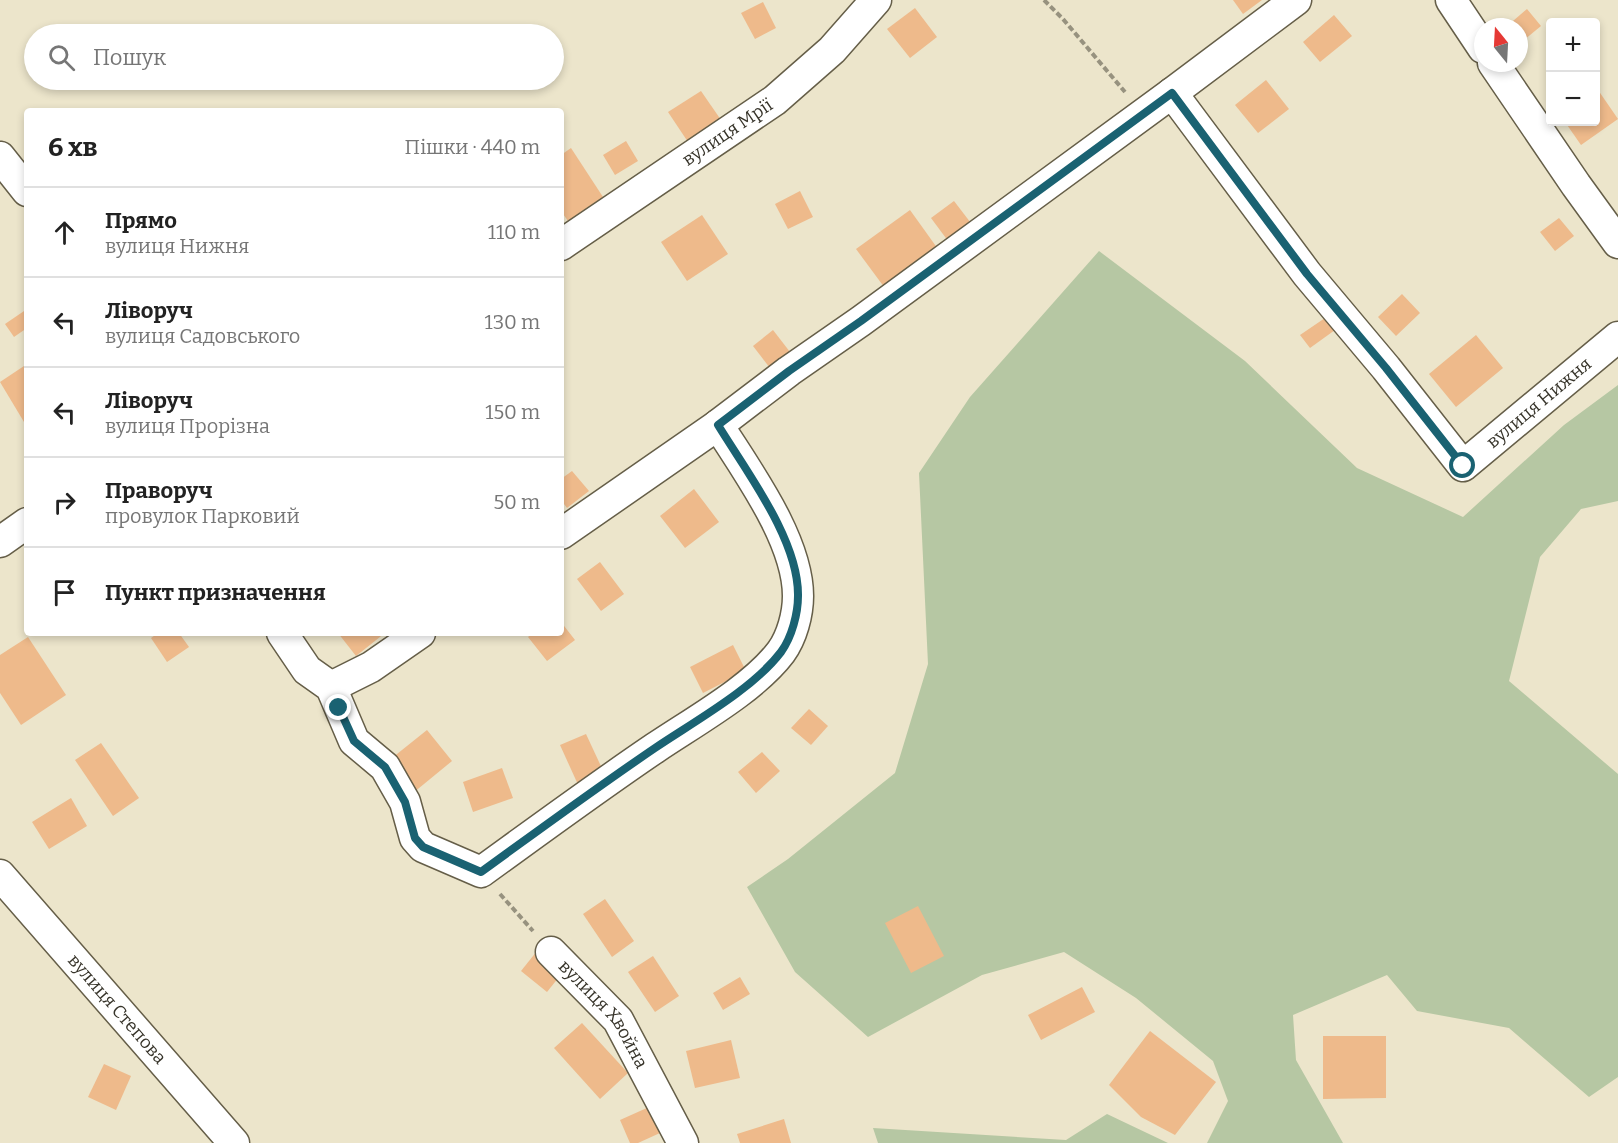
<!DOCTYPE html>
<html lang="uk">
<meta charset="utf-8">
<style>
:root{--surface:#fff;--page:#f6f6f6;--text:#222;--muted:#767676;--line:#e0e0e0}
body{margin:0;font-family:Bitter,serif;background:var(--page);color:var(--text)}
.controls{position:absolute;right:18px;top:18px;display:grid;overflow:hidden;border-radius:6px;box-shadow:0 3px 9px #0003}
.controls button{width:54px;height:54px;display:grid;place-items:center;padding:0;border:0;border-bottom:2px solid var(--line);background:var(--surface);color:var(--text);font:30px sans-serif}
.compass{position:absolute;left:1474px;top:18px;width:54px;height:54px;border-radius:50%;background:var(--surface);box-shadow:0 3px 9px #0003;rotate:342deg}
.stop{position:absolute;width:18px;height:18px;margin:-14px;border:4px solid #1a6272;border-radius:50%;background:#fff}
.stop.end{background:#1a6272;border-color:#fff;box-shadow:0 2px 6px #0008}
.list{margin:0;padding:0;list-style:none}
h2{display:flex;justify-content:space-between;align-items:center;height:78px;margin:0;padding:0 24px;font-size:26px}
h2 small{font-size:20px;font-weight:400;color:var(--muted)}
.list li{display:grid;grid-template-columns:39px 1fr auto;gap:18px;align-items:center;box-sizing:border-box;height:90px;padding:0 24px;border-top:2px solid var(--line)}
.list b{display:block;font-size:22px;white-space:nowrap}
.list p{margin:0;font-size:20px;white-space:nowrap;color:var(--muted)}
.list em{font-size:20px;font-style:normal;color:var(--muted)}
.icon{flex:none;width:33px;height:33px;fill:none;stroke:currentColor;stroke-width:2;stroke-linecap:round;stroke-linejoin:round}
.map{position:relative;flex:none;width:1618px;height:1143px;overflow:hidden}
.search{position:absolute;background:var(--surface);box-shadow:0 3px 9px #0003;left:24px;top:24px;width:540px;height:66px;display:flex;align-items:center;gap:15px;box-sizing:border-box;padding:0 21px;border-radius:33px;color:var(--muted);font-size:22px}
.panel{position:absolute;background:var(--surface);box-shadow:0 3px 9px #0003;left:24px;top:108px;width:540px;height:528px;border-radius:6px}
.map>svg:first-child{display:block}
.green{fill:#b6c7a3}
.building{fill:#eeba8b}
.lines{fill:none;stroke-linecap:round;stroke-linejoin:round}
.street-casing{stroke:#655e48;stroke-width:33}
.path{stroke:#97927f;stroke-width:4;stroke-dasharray:6 3;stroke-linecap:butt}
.street{stroke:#fff;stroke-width:30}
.route{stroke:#1a6272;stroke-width:8}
.labels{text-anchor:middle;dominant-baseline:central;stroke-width:6;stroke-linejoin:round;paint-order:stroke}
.street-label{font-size:18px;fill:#37342a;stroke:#f9f2d8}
</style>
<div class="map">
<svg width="1618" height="1143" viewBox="0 0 1618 1143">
<rect width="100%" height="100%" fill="#ece5cb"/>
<g class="green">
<path d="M1099,251L1245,361L1357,468L1463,517L1564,425L1618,385V501L1581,509L1540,557L1509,681L1618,774V1077L1589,1097L1509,1028L1417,1011L1387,975L1293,1015L1296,1060L1343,1143H1207L1228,1101L1213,1061L1136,998L1064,952L982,975L868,1037L795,972L747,887L788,859L895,773L928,664L919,473L970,397Z"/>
<path d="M1107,1114L1168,1143H878L873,1128L1066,1140Z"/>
</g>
<g class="building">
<path d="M1233,0H1262L1243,14Z"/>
<path d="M763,2L776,28L755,39L741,13Z"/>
<path d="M915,8L937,37L910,58L887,29Z"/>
<path d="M1527,9L1541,26L1519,44V27H1506Z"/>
<path d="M1334,15L1352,36L1320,62L1303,42Z"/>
<path d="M1266,80L1289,109L1258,133L1235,105Z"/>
<path d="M1596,87L1618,119L1581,145L1565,122H1596Z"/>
<path d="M701,91L721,120L688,142L668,112Z"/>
<path d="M626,141L638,161L615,175L603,155Z"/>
<path d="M571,148L603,197L568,221L561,211V155Z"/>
<path d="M800,191L813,217L788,229L775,204Z"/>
<path d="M954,201L977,231L954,249L931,218Z"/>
<path d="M910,210L943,256L890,295L856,249Z"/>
<path d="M702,215L728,254L687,281L661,242Z"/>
<path d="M1559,218L1574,236L1555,251L1540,232Z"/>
<path d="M1402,294L1420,313L1396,336L1378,317Z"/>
<path d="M27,309V328L14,337L5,324Z"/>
<path d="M1325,318L1335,330L1310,348L1300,335Z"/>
<path d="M773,330L797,361L777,377L753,346Z"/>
<path d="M1476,335L1503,368L1456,407L1429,374Z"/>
<path d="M27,364V427L0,382Z"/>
<path d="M572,471L589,491L567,508L561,500V479Z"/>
<path d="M694,489L719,522L685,548L660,516Z"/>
<path d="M600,562L624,594L601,611L577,579Z"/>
<path d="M561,622L575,640L547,661L528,637L533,633H561Z"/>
<path d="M158,633H179L189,647L167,662L151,638Z"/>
<path d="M338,633H385L356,656Z"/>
<path d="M28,637L66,695L21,725L0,693V655Z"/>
<path d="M733,645L746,671L703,693L690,667Z"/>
<path d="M809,709L828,726L811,745L791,728Z"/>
<path d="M427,730L452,761L413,793L387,762Z"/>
<path d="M586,734L606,777L580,789L560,745Z"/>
<path d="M101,743L139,798L113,816L75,760Z"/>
<path d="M762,752L780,771L756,793L738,772Z"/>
<path d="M502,768L513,798L473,812L463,782Z"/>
<path d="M71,798L87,826L49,849L32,822Z"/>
<path d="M605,899L634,941L612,957L583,914Z"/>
<path d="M918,906L944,956L911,973L885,923Z"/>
<path d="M537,951L563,972L547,992L521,971Z"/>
<path d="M653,956L679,996L655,1012L628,972Z"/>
<path d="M740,977L750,994L723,1010L713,993Z"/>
<path d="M1082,987L1095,1012L1041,1040L1028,1015Z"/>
<path d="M582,1023L628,1073L600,1099L554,1048Z"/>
<path d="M1150,1031L1216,1082L1175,1135L1141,1117L1109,1085Z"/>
<path d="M1323,1036H1386V1098L1323,1099Z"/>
<path d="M731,1040L740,1078L695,1088L686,1051Z"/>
<path d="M104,1064L131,1076L116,1110L88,1097Z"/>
<path d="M649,1107L660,1133L638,1143H630L620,1120Z"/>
<path d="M784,1119L791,1143H740L737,1134Z"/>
</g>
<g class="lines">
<g class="street-casing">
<g id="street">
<path d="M1451,0L1483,48"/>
<path d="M1493,63L1576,185L1618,243"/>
<path id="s1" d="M1172,93L1307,274L1386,368L1463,466L1618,337"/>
<path d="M0,157L27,191"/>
<path id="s2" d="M561,245L775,100L832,50L876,0"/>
<path d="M561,534L718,425L789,371L861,321L1172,93L1296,0"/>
<path d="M0,542L27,523"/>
<path d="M282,633L307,670L331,687L354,741L385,767L405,802L415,838L423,847L481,872C539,830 596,788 655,748C695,721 753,689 781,652C792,637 798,614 798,596C798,540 747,471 718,425"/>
<path d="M331,687L371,667L420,633"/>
<path id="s3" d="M0,875L234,1143"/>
<path id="s4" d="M551,952L618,1020L683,1143"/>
</g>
</g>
<g class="path">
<path d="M1044,0L1063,19L1125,92"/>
<path d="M500,894L533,931"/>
</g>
<use href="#street" class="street"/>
</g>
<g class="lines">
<path class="route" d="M339,708L354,741L385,767L405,802L415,838L423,847L481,872C539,830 596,788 655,748C695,721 753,689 781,652C792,637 798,613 798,596C799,540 746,471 718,425L789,371L861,321L1172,93L1307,274L1386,368L1463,466"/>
</g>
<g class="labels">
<g class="street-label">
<text stroke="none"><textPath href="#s2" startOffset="201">вулиця Мрії</textPath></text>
<text stroke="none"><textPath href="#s1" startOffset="572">вулиця Нижня</textPath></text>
<text stroke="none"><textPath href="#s3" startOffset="178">вулиця Степова</textPath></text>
<text stroke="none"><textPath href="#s4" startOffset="82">вулиця Хвойна</textPath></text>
</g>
</g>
</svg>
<div class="controls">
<button>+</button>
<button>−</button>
</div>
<svg class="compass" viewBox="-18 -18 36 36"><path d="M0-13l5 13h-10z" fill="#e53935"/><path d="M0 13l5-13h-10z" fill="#767676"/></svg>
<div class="stop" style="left:1463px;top:466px"></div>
<div class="stop end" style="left:339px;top:708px"></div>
<div class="search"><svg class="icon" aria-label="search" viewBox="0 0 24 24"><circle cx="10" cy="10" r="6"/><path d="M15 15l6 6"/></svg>Пошук</div>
<section class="panel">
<h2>6 хв<small>Пішки · 440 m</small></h2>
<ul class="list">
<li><svg class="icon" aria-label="ahead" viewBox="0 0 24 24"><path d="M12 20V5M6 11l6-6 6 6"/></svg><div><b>Прямо</b><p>вулиця Нижня</p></div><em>110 m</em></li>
<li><svg class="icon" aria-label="left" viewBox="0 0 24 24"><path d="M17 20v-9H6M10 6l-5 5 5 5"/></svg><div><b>Ліворуч</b><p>вулиця Садовського</p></div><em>130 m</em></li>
<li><svg class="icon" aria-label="left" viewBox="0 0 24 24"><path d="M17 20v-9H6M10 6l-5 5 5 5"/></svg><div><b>Ліворуч</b><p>вулиця Прорізна</p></div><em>150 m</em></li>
<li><svg class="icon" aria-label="right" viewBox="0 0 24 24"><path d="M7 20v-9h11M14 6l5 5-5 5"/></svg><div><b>Праворуч</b><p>провулок Парковий</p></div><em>50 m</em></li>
<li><svg class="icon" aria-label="arrive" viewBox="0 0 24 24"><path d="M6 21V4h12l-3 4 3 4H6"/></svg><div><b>Пункт призначення</b></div></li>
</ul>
</section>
</div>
